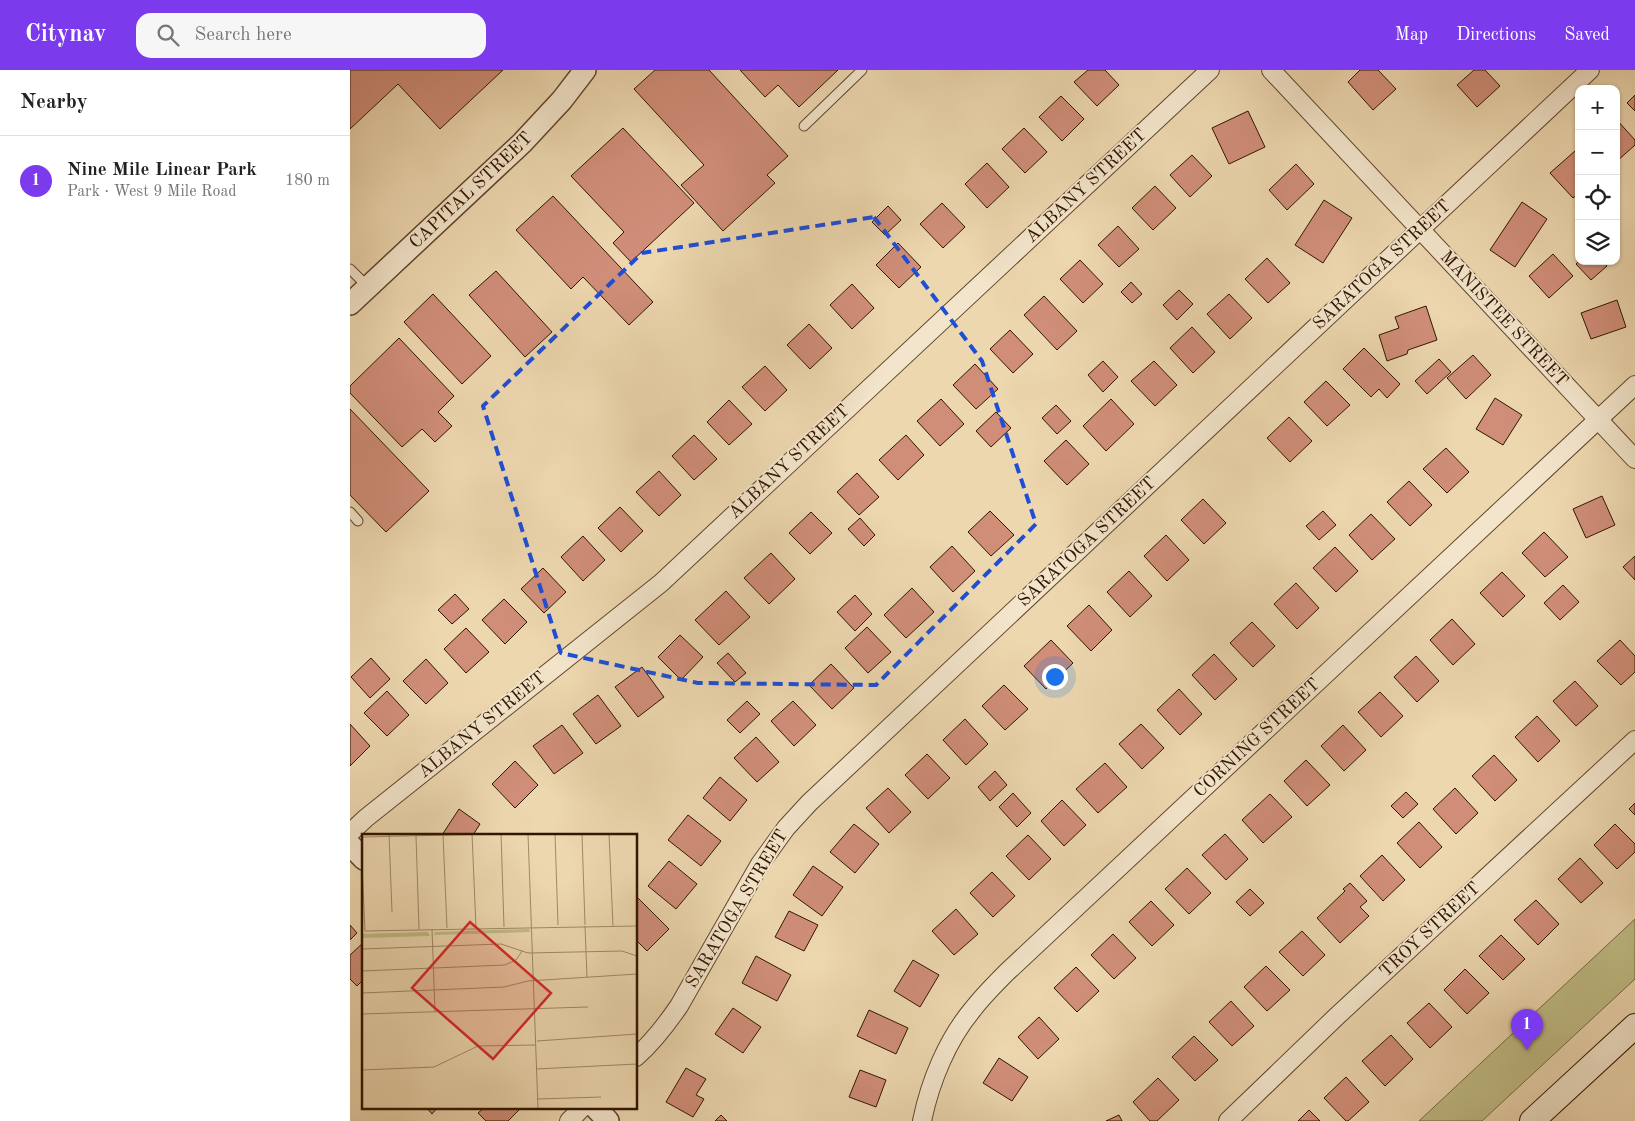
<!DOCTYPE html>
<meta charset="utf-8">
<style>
:root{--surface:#fff;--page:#f6f6f6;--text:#222;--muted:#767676;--line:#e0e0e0;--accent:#7c3aed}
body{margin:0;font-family:"Old Standard TT",serif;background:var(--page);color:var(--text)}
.controls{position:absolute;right:15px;top:15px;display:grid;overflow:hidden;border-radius:10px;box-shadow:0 1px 4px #0004}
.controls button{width:45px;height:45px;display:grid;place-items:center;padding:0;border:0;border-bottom:1px solid var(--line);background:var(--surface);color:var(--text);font:25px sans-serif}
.you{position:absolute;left:704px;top:606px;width:18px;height:18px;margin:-12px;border:4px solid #fff;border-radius:50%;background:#1a73e8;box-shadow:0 0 0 8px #1a73e833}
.badge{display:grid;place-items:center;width:32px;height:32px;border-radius:50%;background:var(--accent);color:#fff;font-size:16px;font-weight:700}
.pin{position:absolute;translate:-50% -41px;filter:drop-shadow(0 1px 2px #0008)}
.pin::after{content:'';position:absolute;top:26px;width:18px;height:15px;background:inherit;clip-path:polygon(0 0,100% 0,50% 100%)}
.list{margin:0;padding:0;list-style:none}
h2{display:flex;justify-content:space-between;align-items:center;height:65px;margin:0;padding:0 20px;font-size:21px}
h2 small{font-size:16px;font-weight:400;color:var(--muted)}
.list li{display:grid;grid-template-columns:32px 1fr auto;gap:15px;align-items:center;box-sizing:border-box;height:90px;padding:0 20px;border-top:1px solid var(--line)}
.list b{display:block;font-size:19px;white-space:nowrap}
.list p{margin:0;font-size:16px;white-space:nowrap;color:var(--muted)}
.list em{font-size:16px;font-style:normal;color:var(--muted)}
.icon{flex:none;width:28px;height:28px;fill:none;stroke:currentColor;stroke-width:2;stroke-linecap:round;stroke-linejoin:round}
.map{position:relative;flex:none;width:1285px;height:1051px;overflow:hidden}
header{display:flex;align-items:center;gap:30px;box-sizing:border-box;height:70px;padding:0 25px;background:var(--accent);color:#fff}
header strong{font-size:24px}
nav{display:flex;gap:28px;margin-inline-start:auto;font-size:18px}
.search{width:350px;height:45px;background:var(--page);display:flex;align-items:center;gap:12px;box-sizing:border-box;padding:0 18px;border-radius:15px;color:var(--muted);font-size:19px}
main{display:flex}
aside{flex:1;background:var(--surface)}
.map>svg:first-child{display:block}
.green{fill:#c0bc85;stroke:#786842}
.building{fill:#d08e79;stroke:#311500}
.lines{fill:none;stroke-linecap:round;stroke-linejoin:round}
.service-casing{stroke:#60462c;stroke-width:11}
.minor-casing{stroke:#60462c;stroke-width:20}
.tertiary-casing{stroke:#60462c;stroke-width:24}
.secondary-casing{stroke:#311500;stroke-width:26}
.service{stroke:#f3e5cb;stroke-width:9}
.minor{stroke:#f3e5cb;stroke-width:18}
.tertiary{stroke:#f3e5cb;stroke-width:21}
.secondary{stroke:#f3e5cb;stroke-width:24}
.marked{fill:none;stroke:#1d4ed8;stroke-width:4;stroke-dasharray:10 6;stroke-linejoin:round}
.labels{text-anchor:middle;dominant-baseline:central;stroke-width:4;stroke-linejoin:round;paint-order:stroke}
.street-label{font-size:18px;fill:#311500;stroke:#f3e5cb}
.inset-road{fill:none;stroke:#a28969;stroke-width:1}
.view{fill:#d62828;fill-opacity:0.15;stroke:#d62828;stroke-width:2.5}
.inset-edge{fill:none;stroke:#311500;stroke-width:2.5}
</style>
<header>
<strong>Citynav</strong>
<div class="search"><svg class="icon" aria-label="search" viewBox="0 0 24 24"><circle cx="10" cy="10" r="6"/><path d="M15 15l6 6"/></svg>Search here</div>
<nav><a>Map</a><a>Directions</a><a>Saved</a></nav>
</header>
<main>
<aside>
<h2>Nearby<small></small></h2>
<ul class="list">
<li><span class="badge">1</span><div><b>Nine Mile Linear Park</b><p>Park · West 9 Mile Road</p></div><em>180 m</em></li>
</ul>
</aside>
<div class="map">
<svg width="1285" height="1051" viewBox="0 0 1285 1051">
<rect width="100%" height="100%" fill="#edd7af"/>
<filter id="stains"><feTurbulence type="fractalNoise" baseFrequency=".004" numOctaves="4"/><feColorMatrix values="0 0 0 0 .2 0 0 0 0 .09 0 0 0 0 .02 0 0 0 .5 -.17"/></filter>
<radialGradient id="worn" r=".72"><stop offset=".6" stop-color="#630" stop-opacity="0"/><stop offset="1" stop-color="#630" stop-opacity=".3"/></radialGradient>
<path class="green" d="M1285,849V909L1132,1051H1069Z"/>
<g class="building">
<path d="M0,0H153L90,59L48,14L0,59Z"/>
<path d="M305,0H359L438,86L417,105L425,113L373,161L331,115L354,95L284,19Z"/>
<path d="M390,0H488L449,37L428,15L415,27Z"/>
<path d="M738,0H755L769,15L747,36L724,12Z"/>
<path d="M1010,0H1028L1046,19L1023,40L998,12Z"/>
<path d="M1124,0H1135L1150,16L1127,37L1107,15Z"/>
<path d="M1285,25V41L1277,33Z"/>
<path d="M711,26L734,49L712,71L689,47Z"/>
<path d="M898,41L915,77L879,94L862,58Z"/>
<path d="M1266,49L1285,70V75L1266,92Z"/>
<path d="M273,58L344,133L281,192L263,173L274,162L221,106Z"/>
<path d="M674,58L697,82L675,103L652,79Z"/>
<path d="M1225,81L1229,86V123L1223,128L1200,103Z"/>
<path d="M842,85L862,106L840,127L820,105Z"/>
<path d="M637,93L659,117L637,138L615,114Z"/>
<path d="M946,94L964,114L937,140L919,120Z"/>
<path d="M805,116L826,138L803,160L782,138Z"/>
<path d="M203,126L303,232L279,255L233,207L221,219L166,160Z"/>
<path d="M974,130L1002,148L973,193L945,175Z"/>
<path d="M1172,132L1197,149L1165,197L1140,180Z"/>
<path d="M592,133L615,157L593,178L570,154Z"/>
<path d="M538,136L551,150L535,165L522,152Z"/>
<path d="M768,156L789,179L769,197L748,175Z"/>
<path d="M548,173L571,197L549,218L526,195Z"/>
<path d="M1203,184L1223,206L1199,228L1179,206Z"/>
<path d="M917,188L940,213L918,233L895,209Z"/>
<path d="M730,190L753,214L733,233L710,209Z"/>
<path d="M1229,191H1252L1257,196L1241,210L1226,194Z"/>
<path d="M146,201L202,262L175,287L119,225Z"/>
<path d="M781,212L792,224L782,233L771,222Z"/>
<path d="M502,214L524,238L502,259L480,235Z"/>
<path d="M829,220L843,234L827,250L813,235Z"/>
<path d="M83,224L141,286L112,314L54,252Z"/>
<path d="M879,224L902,248L880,269L857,244Z"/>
<path d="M694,226L727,261L707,280L674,245Z"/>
<path d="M1267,230L1276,257L1241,269L1231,243Z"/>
<path d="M1076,236L1087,270L1058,280L1057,284L1037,291L1029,265L1049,258L1045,247Z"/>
<path d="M459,254L482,278L460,299L437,275Z"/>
<path d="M842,257L865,282L843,303L820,278Z"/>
<path d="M660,260L683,284L663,303L640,279Z"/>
<path d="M49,268L104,326L88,342L102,356L85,372L72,359L52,377L0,323V316Z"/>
<path d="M1014,278L1050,314L1037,328L1029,319L1021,327L993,299Z"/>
<path d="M1123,285L1141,305L1116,329L1097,308Z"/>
<path d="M1089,289L1101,302L1077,324L1065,311Z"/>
<path d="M753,291L768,307L753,322L738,305Z"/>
<path d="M804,291L827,315L805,336L781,311Z"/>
<path d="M625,294L648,319L626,339L603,315Z"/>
<path d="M415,296L437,320L415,341L392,317Z"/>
<path d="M976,311L1000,335L977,356L954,332Z"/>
<path d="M1145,328L1172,345L1153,375L1126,359Z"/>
<path d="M591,329L614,354L590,376L567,351Z"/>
<path d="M761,329L784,354L756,381L733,356Z"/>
<path d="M379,330L402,354L379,375L357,352Z"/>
<path d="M706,335L721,351L707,364L692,348Z"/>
<path d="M0,339L79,421L36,462L0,425Z"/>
<path d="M646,342L661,358L641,377L626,361Z"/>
<path d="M939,347L962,371L940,392L917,368Z"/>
<path d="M344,365L367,389L344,410L322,386Z"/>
<path d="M556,365L574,385L548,410L529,390Z"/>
<path d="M716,370L739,394L717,415L694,391Z"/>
<path d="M1096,378L1119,402L1097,423L1073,399Z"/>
<path d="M309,401L331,425L309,446L286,422Z"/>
<path d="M507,403L529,427L509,445L487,422Z"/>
<path d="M1059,411L1082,435L1060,456L1037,432Z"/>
<path d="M1252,426L1265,455L1236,468L1223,439Z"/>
<path d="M853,429L876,453L854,474L831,450Z"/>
<path d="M270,437L293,461L271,482L248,458Z"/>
<path d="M640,441L664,465L641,486L618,462Z"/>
<path d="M973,441L986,455L969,470L956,456Z"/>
<path d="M461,442L482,463L460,484L439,463Z"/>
<path d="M1021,444L1045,469L1022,490L999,465Z"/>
<path d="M510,448L525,465L514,476L498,459Z"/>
<path d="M1194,462L1218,487L1195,507L1172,483Z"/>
<path d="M816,465L839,490L817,511L794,486Z"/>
<path d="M233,466L255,490L233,511L211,487Z"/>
<path d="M602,476L625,501L603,522L580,497Z"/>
<path d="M985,477L1008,501L986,522L963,498Z"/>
<path d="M421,483L445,509L419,534L394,508Z"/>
<path d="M1285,486V510L1273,497Z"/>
<path d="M193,498L216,522L194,543L171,519Z"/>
<path d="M779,501L802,526L780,547L757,522Z"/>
<path d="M1152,502L1175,526L1153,547L1130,523Z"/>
<path d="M946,513L969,538L947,559L924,534Z"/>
<path d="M1213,515L1229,532L1210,550L1194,533Z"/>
<path d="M562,518L584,542L556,568L534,545Z"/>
<path d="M376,521L400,547L369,575L345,550Z"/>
<path d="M105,524L119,539L102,554L88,540Z"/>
<path d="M505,525L522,544L505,561L487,542Z"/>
<path d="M154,529L177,552L155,574L132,550Z"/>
<path d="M739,535L762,560L741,581L717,556Z"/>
<path d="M1102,549L1125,574L1103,595L1080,570Z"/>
<path d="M902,552L925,576L903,597L880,573Z"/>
<path d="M517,557L541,582L518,603L495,578Z"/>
<path d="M116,558L139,582L116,603L94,579Z"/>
<path d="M330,565L353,587L331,610L308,587Z"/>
<path d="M701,570L723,593L696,619L674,596Z"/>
<path d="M1270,570L1285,586V602L1271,615L1247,591Z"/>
<path d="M378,583L396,603L385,612L367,593Z"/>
<path d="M864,584L887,609L865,630L842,605Z"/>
<path d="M1066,586L1089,611L1067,632L1044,607Z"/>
<path d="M21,588L40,609L20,628L1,607Z"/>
<path d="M76,589L98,613L76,634L53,611Z"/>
<path d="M481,594L504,618L482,639L459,615Z"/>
<path d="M292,597L314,627L288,647L265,617Z"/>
<path d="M1225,611L1248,636L1226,656L1203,631Z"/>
<path d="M654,615L678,639L655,660L632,636Z"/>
<path d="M829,619L852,644L830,665L807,640Z"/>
<path d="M37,621L59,645L37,666L14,643Z"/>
<path d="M1030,622L1053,646L1031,667L1008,642Z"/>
<path d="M248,625L271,656L246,674L223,644Z"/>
<path d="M397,631L410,644L390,663L377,650Z"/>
<path d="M443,631L466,655L444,676L421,651Z"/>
<path d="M1187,646L1210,671L1188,692L1165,667Z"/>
<path d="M615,649L638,674L616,695L593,670Z"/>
<path d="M0,654L20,676L0,696Z"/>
<path d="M791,654L814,678L792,699L769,674Z"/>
<path d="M212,655L233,683L204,704L183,676Z"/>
<path d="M993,655L1016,680L994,701L971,676Z"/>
<path d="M406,667L429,692L407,712L384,688Z"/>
<path d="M577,684L600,708L578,729L555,705Z"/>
<path d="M1144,685L1167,710L1145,731L1122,706Z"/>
<path d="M956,690L980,715L957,736L934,711Z"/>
<path d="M165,691L188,715L165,738L142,714Z"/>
<path d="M755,693L777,717L748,743L726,719Z"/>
<path d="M645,701L657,715L640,731L628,717Z"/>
<path d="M370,707L397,730L380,751L353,728Z"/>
<path d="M538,718L561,742L539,763L516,738Z"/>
<path d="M1105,718L1128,743L1106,764L1083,739Z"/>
<path d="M1056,722L1068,734L1053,748L1041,736Z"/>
<path d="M663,723L681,743L667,757L649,737Z"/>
<path d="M920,724L942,747L913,773L892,750Z"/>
<path d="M712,730L736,755L714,776L691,751Z"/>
<path d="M1285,733V745L1279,739Z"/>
<path d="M109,739L130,754L123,765H92Z"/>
<path d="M338,745L371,771L351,796L318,770Z"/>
<path d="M1069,752L1092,777L1070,798L1047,773Z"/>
<path d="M504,754L529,774L505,803L480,782Z"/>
<path d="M1265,754L1285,774V782L1267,799L1244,775Z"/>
<path d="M875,764L898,789L876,810L852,785Z"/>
<path d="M678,765L701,789L679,810L656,786Z"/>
<path d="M1032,785L1055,810L1033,831L1010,806Z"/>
<path d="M1230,788L1253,813L1231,833L1208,809Z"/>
<path d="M319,791L347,814L326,839L298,816Z"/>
<path d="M463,796L493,817L472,846L443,825Z"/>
<path d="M837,798L861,823L839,844L815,819Z"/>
<path d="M642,802L665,826L643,847L620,823Z"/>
<path d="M1000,813L1017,831L1010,837L1019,846L990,873L967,848L995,821L993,819Z"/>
<path d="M900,819L914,833L900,846L886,832Z"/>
<path d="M287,827L319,859L297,881L286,870Z"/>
<path d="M1186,830L1209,854L1188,875L1164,850Z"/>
<path d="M801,831L824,855L802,876L779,852Z"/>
<path d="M606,839L628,864L604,885L582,861Z"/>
<path d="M439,841L468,855L454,881L425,867Z"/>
<path d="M0,855L7,863L0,870Z"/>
<path d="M952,861L975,885L953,906L929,882Z"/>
<path d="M763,864L786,888L764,909L741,885Z"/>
<path d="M1151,865L1175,889L1153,910L1129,886Z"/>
<path d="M14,872V909L7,916L0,909V885Z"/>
<path d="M406,886L441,905L427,931L392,913Z"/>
<path d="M563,890L589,905L570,937L544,921Z"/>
<path d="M916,896L940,920L917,941L894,917Z"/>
<path d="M726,897L749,921L727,942L704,918Z"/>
<path d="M1115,899L1139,923L1117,944L1094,920Z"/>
<path d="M881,931L904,956L882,976L859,952Z"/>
<path d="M1079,933L1102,957L1080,978L1057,953Z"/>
<path d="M383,938L411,957L393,983L365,964Z"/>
<path d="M519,940L558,958L546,984L507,966Z"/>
<path d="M689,947L709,969L688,989L668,967Z"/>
<path d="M1041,965L1063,989L1035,1016L1012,991Z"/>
<path d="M844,966L868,990L845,1011L822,987Z"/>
<path d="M649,988L678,1007L662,1031L633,1013Z"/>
<path d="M336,998L356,1009L346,1025L354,1029L343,1047L316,1032Z"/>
<path d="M510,1000L536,1010L526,1037L499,1027Z"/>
<path d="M996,1007L1019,1032L998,1051H996L974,1028Z"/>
<path d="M808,1008L829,1030L807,1051H800L783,1032Z"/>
<path d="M76,1037H88L82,1044Z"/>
<path d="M135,1037H172L158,1051H136L128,1043Z"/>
<path d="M959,1040L970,1051H948Z"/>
<path d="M371,1045L377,1051H365Z"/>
<path d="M769,1045L772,1051H756Z"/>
</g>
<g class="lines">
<g class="service-casing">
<g id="service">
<path d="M454,56L512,0"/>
<path d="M0,199L18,217"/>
<path d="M0,442L8,451"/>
</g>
</g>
<g class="minor-casing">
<g id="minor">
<path d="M921,0L1285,389"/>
<path d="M0,763L16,748L311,513L860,0"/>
<path d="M286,987C303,972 316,955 329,936L410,794L436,758L459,733L1240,0"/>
<path d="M219,1051L233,1037"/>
<path d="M572,1051C580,1012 597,970 623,939C633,926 645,914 657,902L1285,315"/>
<path d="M878,1051L986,947L1285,670"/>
</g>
</g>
<g class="tertiary-casing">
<g id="tertiary">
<path id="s1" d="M0,234L172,73L212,30L235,0"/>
<path d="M0,775L14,789"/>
<path d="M245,1037L258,1051"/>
</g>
</g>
<g class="secondary-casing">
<path id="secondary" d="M1182,1051L1285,956"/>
</g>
<use href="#service" class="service"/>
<use href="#minor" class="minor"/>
<use href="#tertiary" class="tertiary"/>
<use href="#secondary" class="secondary"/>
</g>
<path class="marked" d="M524,147L632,291L686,454L526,615L348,613L211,583L133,336L292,183Z"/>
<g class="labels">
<g class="street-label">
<text transform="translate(736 116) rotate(-43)">ALBANY STREET</text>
<text stroke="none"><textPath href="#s1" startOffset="166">CAPITAL STREET</textPath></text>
<text transform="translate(1032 195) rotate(-43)">SARATOGA STREET</text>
<text transform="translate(1154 249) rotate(47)">MANISTEE STREET</text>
<text transform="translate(439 392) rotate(-43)">ALBANY STREET</text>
<text transform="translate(737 472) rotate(-43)">SARATOGA STREET</text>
<text transform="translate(132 655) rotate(-39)">ALBANY STREET</text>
<text transform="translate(907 668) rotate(-43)">CORNING STREET</text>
<text transform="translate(387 839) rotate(-59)">SARATOGA STREET</text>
<text transform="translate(1080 860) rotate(-43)">TROY STREET</text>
</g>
</g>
<g transform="translate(12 764)">
<rect width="275" height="275" fill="#edd7af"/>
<path d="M167,95L168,98L72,101L73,98ZM66,98L68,102L0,104V100Z" fill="#c0bc85"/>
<path class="inset-road" d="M27,0L30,78M110,0L114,94M139,0L142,93M166,0L176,275M193,0L196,91M220,0L223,91M247,0L251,92M81,1L85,94M54,2L57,95M0,3L130,0M0,30L3,97M223,92L225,143M70,95L73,178M3,97L275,92M0,115L139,110L166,119L260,117L275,122M0,137L143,131L154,126L160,117M0,159L142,153L166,147L275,140M0,180L226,173M175,207L275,200M174,235L275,230M0,236L72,233L116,212L173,211M175,265L239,263"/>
<path class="view" d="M108,88L189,159L131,225L50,154Z"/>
<rect width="275" height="275" class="inset-edge"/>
</g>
<rect width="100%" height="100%" filter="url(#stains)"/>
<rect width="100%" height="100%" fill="url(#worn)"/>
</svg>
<div class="controls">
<button>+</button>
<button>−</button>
<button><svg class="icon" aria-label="locate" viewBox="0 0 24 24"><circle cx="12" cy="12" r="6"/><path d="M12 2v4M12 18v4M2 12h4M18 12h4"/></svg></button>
<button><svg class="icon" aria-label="layers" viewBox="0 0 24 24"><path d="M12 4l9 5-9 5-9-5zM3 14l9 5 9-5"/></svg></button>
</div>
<div class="you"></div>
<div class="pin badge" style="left:1177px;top:980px">1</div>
</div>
</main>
